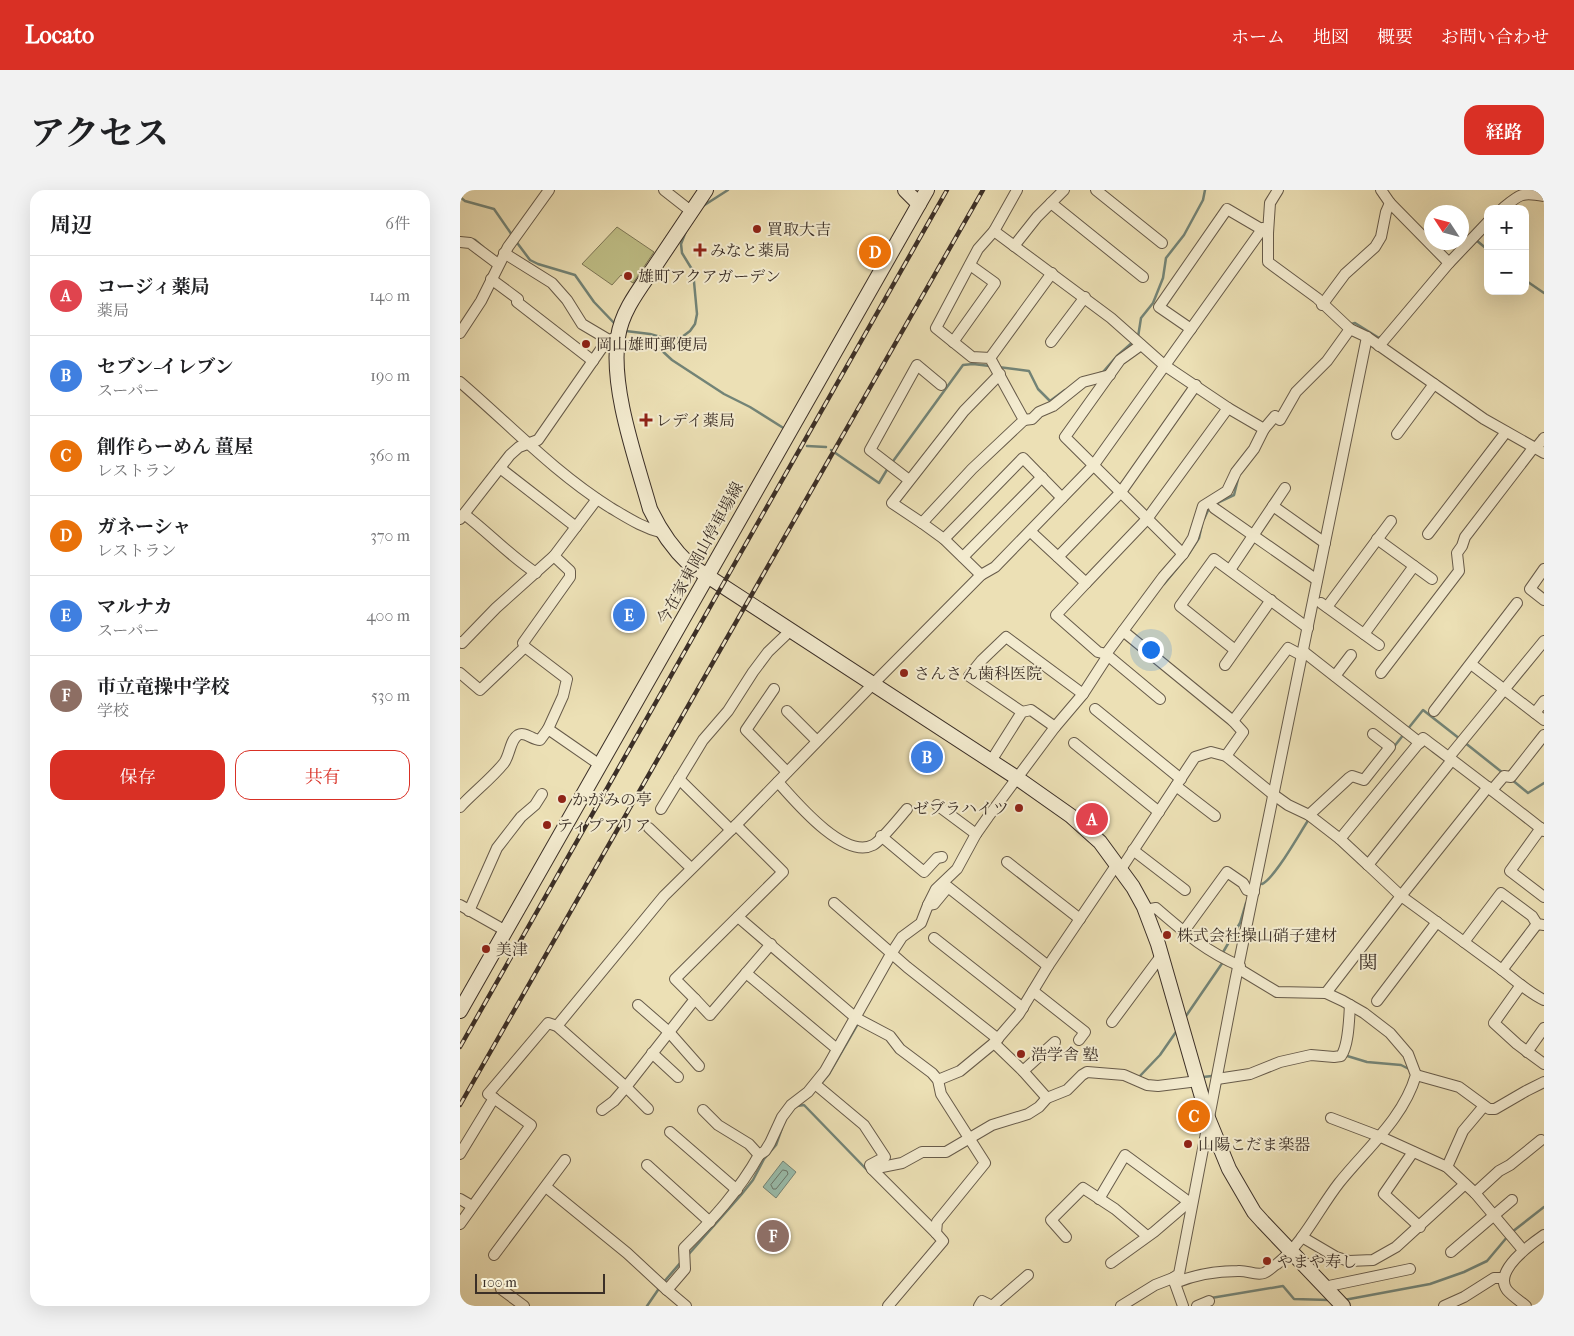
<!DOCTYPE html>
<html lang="ja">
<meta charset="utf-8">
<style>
:root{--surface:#fff;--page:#f2f2f2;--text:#202124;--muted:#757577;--line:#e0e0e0;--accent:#d93025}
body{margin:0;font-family:"IM FELL French Canon","Noto Serif JP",serif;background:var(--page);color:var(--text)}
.controls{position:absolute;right:15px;top:15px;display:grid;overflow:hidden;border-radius:10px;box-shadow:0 5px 20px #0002}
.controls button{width:45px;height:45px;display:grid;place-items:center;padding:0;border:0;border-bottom:1px solid var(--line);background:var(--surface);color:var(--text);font:25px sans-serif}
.compass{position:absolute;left:964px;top:15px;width:45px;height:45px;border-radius:50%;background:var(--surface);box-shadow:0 5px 20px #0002;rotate:306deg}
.scale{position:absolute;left:15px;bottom:12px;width:130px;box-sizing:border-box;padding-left:5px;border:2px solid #3b2f27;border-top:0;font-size:14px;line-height:18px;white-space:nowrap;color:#3b2f27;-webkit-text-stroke:4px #f3ebcf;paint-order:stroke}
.you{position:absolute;left:690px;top:459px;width:18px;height:18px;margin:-12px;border:4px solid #fff;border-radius:50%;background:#1a73e8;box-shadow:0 0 0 8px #1a73e833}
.badge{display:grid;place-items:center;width:32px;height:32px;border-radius:50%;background:var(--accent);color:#fff;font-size:16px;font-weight:700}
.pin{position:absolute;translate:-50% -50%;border:2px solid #fff;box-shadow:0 1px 5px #0006}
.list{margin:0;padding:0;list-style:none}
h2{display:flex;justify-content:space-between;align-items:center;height:65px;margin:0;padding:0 20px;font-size:21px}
h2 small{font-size:16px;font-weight:400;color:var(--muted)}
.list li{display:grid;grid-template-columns:32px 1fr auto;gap:15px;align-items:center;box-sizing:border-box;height:80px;padding:0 20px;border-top:1px solid var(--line)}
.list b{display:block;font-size:19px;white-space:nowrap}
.list p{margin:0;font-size:16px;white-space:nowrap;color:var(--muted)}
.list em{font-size:16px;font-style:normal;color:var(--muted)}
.actions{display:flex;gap:10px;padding:15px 20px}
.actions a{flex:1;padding:11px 0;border:1px solid var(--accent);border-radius:15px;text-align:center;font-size:18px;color:var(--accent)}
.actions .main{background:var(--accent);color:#fff}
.map{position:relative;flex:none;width:1084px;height:1116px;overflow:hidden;border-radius:15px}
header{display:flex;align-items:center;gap:30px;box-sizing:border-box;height:70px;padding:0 25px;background:var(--accent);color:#fff}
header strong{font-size:24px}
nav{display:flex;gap:28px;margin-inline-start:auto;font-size:18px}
.intro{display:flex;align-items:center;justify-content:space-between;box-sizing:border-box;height:120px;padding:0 30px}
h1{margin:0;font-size:35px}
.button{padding:12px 22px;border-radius:15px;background:var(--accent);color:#fff;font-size:18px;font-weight:700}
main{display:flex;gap:30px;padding:0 30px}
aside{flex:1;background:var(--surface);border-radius:15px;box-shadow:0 5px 20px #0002}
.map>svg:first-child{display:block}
.green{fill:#c0c088;stroke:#7e7858}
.water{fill:#99bdac;stroke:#738477}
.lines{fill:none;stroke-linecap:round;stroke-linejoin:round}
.shore{stroke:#6a766a;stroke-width:1}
.stream{stroke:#738477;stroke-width:2.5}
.street-casing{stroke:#675b4a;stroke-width:12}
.secondary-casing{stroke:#3b2f27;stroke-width:16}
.street{stroke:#f3ebcf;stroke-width:10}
.secondary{stroke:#f3ebcf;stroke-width:14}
.rail-casing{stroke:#3b2f27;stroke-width:4.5}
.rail{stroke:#f3ebcf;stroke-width:2.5;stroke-dasharray:8;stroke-linecap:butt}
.poi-dot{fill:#8f2418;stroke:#f3ebcf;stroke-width:2}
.labels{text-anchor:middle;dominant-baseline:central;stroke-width:4;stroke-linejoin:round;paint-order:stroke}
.poi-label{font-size:16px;fill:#3b2f27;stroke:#f3ebcf;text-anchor:start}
.street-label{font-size:16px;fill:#3b2f27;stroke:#f3ebcf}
.quarter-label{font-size:19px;fill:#3b2f27;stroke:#f3ebcf}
</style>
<header>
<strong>Locato</strong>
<nav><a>ホーム</a><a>地図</a><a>概要</a><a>お問い合わせ</a></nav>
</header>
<div class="intro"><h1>アクセス</h1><a class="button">経路</a></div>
<main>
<aside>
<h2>周辺<small>6件</small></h2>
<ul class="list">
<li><span class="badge" style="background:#e0444e">A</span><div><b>コージィ薬局</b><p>薬局</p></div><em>140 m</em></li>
<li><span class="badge" style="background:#3f7fe0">B</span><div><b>セブン-イレブン</b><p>スーパー</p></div><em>190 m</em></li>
<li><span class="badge" style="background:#e8710a">C</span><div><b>創作らーめん 薑屋</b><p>レストラン</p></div><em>360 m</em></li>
<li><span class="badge" style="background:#e8710a">D</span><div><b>ガネーシャ</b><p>レストラン</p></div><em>370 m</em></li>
<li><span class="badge" style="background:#3f7fe0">E</span><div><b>マルナカ</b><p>スーパー</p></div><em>400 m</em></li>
<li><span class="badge" style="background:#8d6e63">F</span><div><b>市立竜操中学校</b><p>学校</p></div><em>530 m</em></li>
</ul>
<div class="actions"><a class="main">保存</a><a>共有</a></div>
</aside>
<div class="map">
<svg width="1084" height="1116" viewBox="0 0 1084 1116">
<rect width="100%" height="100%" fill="#ece0b5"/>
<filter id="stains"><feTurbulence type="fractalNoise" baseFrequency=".004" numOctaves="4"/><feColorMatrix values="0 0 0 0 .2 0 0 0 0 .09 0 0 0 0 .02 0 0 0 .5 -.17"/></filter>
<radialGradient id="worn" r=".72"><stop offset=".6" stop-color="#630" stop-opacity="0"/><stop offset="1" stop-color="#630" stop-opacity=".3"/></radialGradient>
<path class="green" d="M157,37L194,62L173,93L161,85L152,95L122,74Z"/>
<path class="water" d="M323,971L336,982L316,1008L303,997Z"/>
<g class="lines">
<path class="shore" d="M323,980L327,981L328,984L316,999H313L311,995Z"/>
<g class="stream">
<path d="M0,7L5,11L34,19L52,45"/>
<path d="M243,16L268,0"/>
<path d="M11,49L15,50L23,57"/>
<path d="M55,50L70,70L78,74L115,85L134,112L156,135"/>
<path d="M1016,50L1028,60"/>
<path d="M1065,90L1084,103"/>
<path d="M891,134L895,133L919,148L920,147"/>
<path d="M166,141L190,144L211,150L222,147L230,141L235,134L237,124L233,81L222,63L221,54L226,41"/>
<path d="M678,147L681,128L693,113L703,88L706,68L724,45L743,10L745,0"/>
<path d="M164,151L198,157L212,170L264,204L290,217L325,239"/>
<path d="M538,177L569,181L578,199L590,211L605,200"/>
<path d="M640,183L643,182L657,166L674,151"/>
<path d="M347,256L366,257"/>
<path d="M371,260L419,293L428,278"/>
<path d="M431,274L503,175L513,174L530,176"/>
<path d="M757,313L774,305L778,289"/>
<path d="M744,329L750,316"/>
<path d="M728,365L739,348L742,334"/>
<path d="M704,394L723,371"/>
<path d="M947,540L963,520L1000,549"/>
<path d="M1004,552L1043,583"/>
<path d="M933,558L944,544"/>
<path d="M1051,589L1068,603L1084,593"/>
<path d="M802,694C815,688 839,644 849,629"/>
<path d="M762,764L780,733L786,713"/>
<path d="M726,826L763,772"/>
<path d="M884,865L907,872L941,875L949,879"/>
<path d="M743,887L752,886"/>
<path d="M678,888L700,865L718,839"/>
<path d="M360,895L369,884L399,832"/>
<path d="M337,916L344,915L407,980"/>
<path d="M1052,1042L1084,1017"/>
<path d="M228,1065L281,1005L293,990L304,969L316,955L322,938"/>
<path d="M203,1093L221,1072"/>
<path d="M751,1108L823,1096L834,1109L869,1110"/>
<path d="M884,1110L970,1094L1004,1082L1027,1071L1048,1046"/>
<path d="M187,1116L200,1097"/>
</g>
<g class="street-casing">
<g id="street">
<path d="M204,0L232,22"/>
<path d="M636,0L702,53"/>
<path d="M921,0L930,13L989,73"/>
<path d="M591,13L683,87"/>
<path d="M1042,19C1060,4 1061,2 1084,6"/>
<path d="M534,41L651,128L704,175L768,218L687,329L626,393L571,342"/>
<path d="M808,43L810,13L818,0"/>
<path d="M0,52L10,53L38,74"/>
<path d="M554,56L577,27L604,0"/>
<path d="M44,63L92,93L107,110L122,134L149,150"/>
<path d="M31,89L58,109L57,112L133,171"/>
<path d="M862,115L885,84L915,57L921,47L926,22L930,13"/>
<path d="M731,139L699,117L767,19L808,43V72L857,108L890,139L907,147L1024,229L1084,263"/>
<path d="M0,143L21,111L48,57L89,0"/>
<path d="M493,152L535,93L510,75"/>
<path d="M591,152L625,107"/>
<path d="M681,155L660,170L605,247L723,364L703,387L663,441L773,531L783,542L766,566"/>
<path d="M919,156L989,73L1028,32"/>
<path d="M530,168L592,83"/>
<path d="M0,192C50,235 95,283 151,318C168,328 183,338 203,343"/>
<path d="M564,230L572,229L579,222L593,216L623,192L650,185"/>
<path d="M804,239L815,226L820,230L836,202L867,171L890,139"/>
<path d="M937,244L974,194"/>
<path d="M1076,258L1084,248"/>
<path d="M40,278L116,337"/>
<path d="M449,290L410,260L457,175L481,195"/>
<path d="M813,316L865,353"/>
<path d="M754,318L857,390"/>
<path d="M4,324C29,343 50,366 76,383"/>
<path d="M0,329L50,265L59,257L78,250L146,152L158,146"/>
<path d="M462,333L432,313L504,221L540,184"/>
<path d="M968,344L1046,242"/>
<path d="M484,349L563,268L602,308"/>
<path d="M917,349L972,389"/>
<path d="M723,364L733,348L743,316L767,301L776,282L794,259L804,239L768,218"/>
<path d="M503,367L582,287"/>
<path d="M598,367L661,302L736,195"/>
<path d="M1084,379L1070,399L1084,410"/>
<path d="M770,380L825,298"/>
<path d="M521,385L484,349L462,333L512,279L564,230L530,168L512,167L476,138L518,59L534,41L557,0"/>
<path d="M626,393L596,425L638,462L646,464L663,441"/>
<path d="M861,413L919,455"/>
<path d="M867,417L931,331"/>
<path d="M904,444L954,376"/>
<path d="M0,452L2,453L36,418L94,366L137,309"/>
<path d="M65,457L63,453L110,387V381L94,366"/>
<path d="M775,460L720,416L754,369L848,438"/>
<path d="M844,462L960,553"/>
<path d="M1011,474L1084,530"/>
<path d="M765,475L811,410"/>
<path d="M0,483L20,500L65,457L107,489L103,506L88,539"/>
<path d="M921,483L999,381L997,363L1002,356L1005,347L1074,257"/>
<path d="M875,486L891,465"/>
<path d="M314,499L286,540L327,582"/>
<path d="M635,519L721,589"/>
<path d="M327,521L357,551"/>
<path d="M974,521L1057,413"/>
<path d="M562,522L509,486L522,470L546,447L623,504"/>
<path d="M1075,523L1084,511"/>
<path d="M773,531L828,458L843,466"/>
<path d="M614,553L699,622"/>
<path d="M989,567L1084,451"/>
<path d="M992,570L908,675L880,649L963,548C1004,579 1044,609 1084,641"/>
<path d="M531,571L562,522L571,520L595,537"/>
<path d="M219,589L271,640"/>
<path d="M318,592C335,611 384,670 413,655C421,651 440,627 447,619"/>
<path d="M716,596L755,626"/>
<path d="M1032,600L1044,586L1051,587L1084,545"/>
<path d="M477,615L516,644"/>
<path d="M0,617C14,602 31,589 44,573C50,565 50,550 58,545C65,541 72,550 80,550L88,539L140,575"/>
<path d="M201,619L243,550L268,521L293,482L308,462L331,440"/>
<path d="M849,625L880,649"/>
<path d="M189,638L231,678"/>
<path d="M1081,638L1050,681L1084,707"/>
<path d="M421,646L464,682L477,668L482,667"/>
<path d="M673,660L725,700"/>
<path d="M547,672L620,729"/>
<path d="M657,674L588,776L488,697L474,714L468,715L476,699L497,679L516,644L528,627L595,537L623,504L645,470L646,464L700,509"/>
<path d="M908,675L941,706L1028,597"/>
<path d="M661,679L735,567L751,562L766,566L814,605L828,615L849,625L889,588L892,586L904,590L930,557L913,544"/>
<path d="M374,713L447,777L538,849"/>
<path d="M0,715L46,741"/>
<path d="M685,720L696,718C724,742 745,761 780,776"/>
<path d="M9,721L37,658L61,627L75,615L82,604"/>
<path d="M278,727L396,828L430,846L440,859L472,883L478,890L481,904L525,973L477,1032L476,1043L483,1051L428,1116"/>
<path d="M724,741L767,682L783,693L787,700L794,702"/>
<path d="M474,748L563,818"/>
<path d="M1004,752L1041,703L1072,726L1077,734L1084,735"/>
<path d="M1042,780L1077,734"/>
<path d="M286,783L377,859"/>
<path d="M1061,795L1034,833L1057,854L1084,874"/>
<path d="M573,801L625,842L619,850"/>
<path d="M866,803L941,706C973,729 1005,753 1038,777C1053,788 1067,802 1084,810"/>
<path d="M235,809L250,825L311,754"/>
<path d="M917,811L977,732"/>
<path d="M178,815L209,842L239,876"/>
<path d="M652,832L701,766"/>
<path d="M97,836L204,706L276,635L413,494L521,385L535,377L633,276L803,38"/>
<path d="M1067,862L1084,838"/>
<path d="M192,863L218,887"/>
<path d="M563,881L595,852"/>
<path d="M956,885L999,897L1029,919H1035L1066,901L1084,892"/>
<path d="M757,889L790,884L820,872L851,865L874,867L881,866C889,855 889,828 890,815"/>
<path d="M478,890L500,881L534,853"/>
<path d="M355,894L404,935L425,967L410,975L412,979L476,1043"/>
<path d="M587,908L563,881L534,853L559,824L588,776"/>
<path d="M142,920L154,911L166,897L188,919"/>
<path d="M243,920L258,935L289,954L299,965L305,961L310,953L322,927L331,915L348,902L365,881L431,764L442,747L461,733L468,715"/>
<path d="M871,928L921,947L987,977L1015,1003L1063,1060"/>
<path d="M210,942L277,1000"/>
<path d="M953,962L924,1004L960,1037"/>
<path d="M0,964L34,908"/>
<path d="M187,975L250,1032"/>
<path d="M987,977L1003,941L1024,916"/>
<path d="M412,979L442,973L462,962H486L532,935L568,924L579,917L587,908L607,900L622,885L627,882L664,885L687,895L698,896L738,891"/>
<path d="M86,997L167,1063L207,1100"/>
<path d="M1015,1003L1039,981L1050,975L1081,950"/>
<path d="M0,1009L12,1016"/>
<path d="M639,1009L665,965L729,1012L732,1013"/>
<path d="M0,1034L71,935L28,904L88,833L97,836L166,897L235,809L215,789L323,682L276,635"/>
<path d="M606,1047L591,1030L623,998L655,1019L687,1046"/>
<path d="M842,1047L876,1067L889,1071L913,1070L936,1057L1005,994"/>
<path d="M991,1062L1052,1010"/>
<path d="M34,1065L105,970"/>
<path d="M651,1073L694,1042L729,1012"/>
<path d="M713,1088L723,1116"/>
<path d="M715,1093C734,1085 757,1081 778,1081C787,1080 796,1086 804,1083C809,1081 813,1076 817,1074C844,1052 858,1020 879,993C907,958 943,929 956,885L948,864L930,843L904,823L883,811L866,803L817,802L779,779"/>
<path d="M864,1097L950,1079"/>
<path d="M41,1099L64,1116"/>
<path d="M226,1116L207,1100L225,1079L224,1058C252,1030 279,1001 299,965"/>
<path d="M519,1116L522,1111L532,1116L568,1085"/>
<path d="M661,1116L695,1095L713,1088L719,1084L775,792L907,147"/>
<path d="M737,1116L749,1111"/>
<path d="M984,1116L1004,1107L1034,1088H1044"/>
<path d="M1066,1116C1060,1111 1052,1106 1047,1100C1033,1081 1071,1054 1084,1045"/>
</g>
</g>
<g class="secondary-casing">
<g id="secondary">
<path d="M246,0C230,24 213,49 197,73C182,96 162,119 158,147C150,198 176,269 190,319C200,340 212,358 229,374L557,588L611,626L640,652L673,697L684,717L698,754L748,928L769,979L794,1022L803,1032L883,1116"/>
<path d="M445,0L459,14"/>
<path d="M0,821L467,0"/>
</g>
</g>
<use href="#street" class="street"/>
<use href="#secondary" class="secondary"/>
<g class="rail-casing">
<g id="rail">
<path d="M0,857L487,0"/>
<path d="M0,915L523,0"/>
</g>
</g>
<use href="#rail" class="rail"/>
</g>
<g class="poi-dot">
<circle cx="297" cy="39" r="5"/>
<path d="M237.5 52.5h5v5h5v5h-5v5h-5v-5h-5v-5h5z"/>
<circle cx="168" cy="86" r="5"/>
<circle cx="126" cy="154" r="5"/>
<path d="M183.5 222.5h5v5h5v5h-5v5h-5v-5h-5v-5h5z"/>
<circle cx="444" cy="483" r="5"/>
<circle cx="102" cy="609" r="5"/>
<circle cx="559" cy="618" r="5"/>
<circle cx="87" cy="635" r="5"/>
<circle cx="707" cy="745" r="5"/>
<circle cx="26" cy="759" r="5"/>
<circle cx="561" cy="864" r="5"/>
<circle cx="728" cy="954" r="5"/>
<circle cx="807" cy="1071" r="5"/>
</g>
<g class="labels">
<g class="poi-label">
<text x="307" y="39">買取大吉</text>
<text x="250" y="60">みなと薬局</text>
<text x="178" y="86">雄町アクアガーデン</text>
<text x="136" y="154">岡山雄町郵便局</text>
<text x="196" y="230">レデイ薬局</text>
<text x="454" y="483">さんさん歯科医院</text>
<text x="112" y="609">かがみの亭</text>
<text x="549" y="618" text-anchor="end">ゼブラハイツ</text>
<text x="97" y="635">ティプアリア</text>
<text x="717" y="745">株式会社操山硝子建材</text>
<text x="36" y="759">美津</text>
<text x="571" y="864">浩学舎 塾</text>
<text x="738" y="954">山陽こだま楽器</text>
<text x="817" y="1071">やまや寿し</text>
</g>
<g class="street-label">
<text transform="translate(240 363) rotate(-61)">今在家東岡山停車場線</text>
</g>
<g class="quarter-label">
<text x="908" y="773">関</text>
</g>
</g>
<rect width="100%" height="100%" filter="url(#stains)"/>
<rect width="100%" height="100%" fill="url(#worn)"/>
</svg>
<div class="controls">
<button>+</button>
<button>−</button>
</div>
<svg class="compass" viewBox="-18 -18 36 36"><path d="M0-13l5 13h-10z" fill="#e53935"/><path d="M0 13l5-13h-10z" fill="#757577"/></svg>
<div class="scale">100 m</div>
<div class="you"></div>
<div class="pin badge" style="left:632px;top:629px;background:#e0444e">A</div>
<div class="pin badge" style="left:467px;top:567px;background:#3f7fe0">B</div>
<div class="pin badge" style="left:734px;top:926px;background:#e8710a">C</div>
<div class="pin badge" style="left:415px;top:62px;background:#e8710a">D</div>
<div class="pin badge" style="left:169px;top:425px;background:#3f7fe0">E</div>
<div class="pin badge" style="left:313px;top:1046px;background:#8d6e63">F</div>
</div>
</main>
